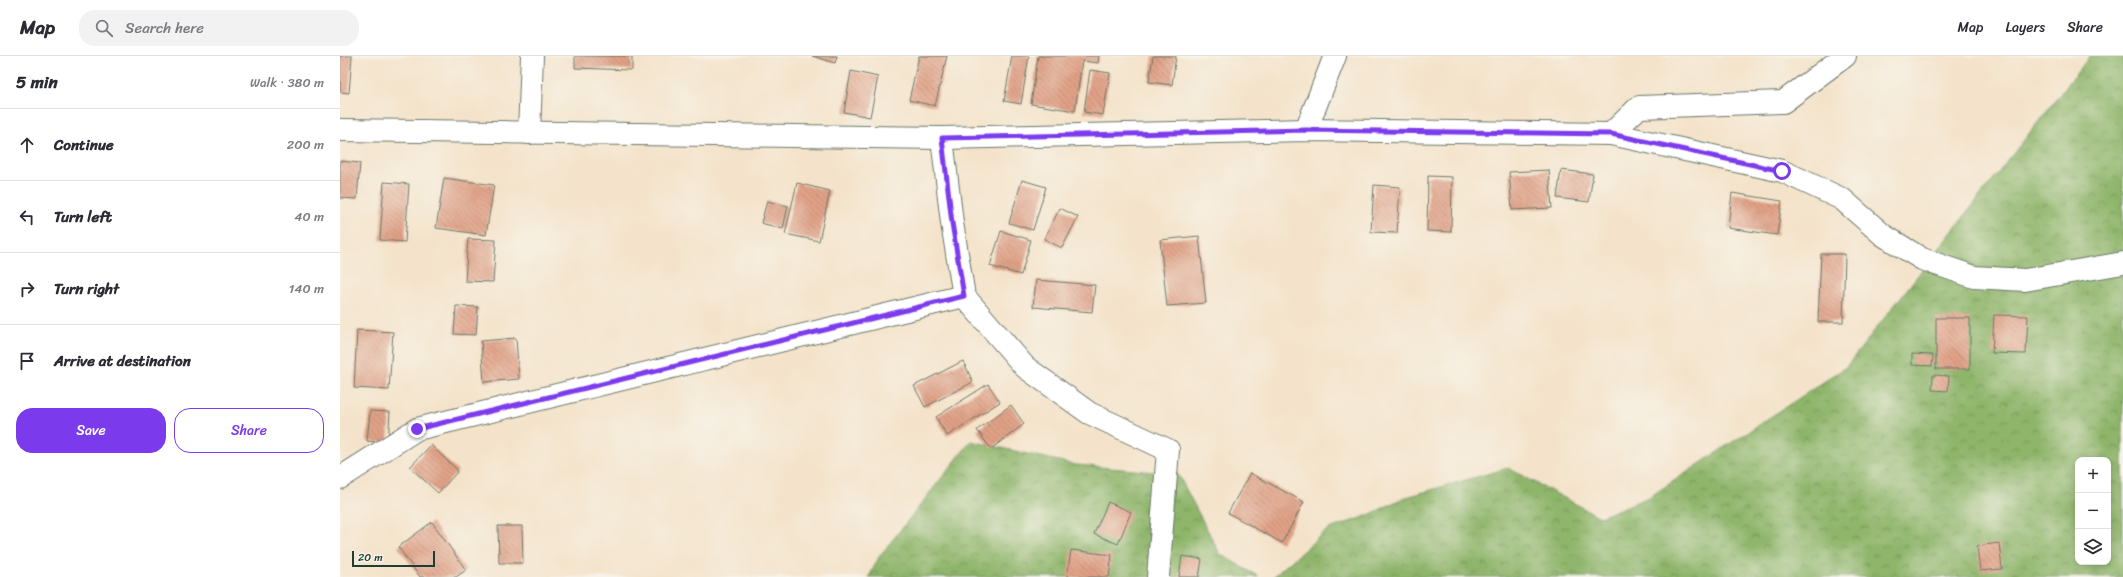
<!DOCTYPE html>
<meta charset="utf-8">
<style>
:root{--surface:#fff;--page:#f2f2f3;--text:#2b2b33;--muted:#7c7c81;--line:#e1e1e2;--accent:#7c3aed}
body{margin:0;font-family:Sriracha,sans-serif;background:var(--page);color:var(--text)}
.controls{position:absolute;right:12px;bottom:12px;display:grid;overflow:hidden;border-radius:8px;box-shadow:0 2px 10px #0003}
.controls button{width:36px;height:36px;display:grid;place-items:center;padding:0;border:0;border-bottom:1px solid var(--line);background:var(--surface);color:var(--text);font:20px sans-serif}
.scale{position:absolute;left:12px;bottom:10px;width:83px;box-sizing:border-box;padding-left:4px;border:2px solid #1f3d34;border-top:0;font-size:11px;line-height:14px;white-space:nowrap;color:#1f3d34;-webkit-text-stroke:3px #f7f3e8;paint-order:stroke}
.stop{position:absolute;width:12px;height:12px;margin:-9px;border:3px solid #7c3aed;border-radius:50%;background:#fff}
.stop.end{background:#7c3aed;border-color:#fff;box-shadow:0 1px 4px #0008}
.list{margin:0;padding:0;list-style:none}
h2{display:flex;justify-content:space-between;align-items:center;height:52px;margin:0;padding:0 16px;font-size:17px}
h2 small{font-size:13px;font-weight:400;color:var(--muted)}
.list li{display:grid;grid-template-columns:26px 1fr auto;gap:12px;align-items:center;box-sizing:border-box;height:72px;padding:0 16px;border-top:1px solid var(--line)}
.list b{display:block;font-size:15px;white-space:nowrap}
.list em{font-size:13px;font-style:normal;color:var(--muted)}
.actions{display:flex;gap:8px;padding:12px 16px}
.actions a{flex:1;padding:9px 0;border:1px solid var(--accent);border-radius:16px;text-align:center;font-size:14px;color:var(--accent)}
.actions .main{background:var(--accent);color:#fff}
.icon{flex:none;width:22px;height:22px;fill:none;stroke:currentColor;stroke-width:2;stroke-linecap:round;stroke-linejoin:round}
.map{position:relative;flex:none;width:1783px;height:521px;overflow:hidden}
header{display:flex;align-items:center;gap:24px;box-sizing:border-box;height:56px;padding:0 20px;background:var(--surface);border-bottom:1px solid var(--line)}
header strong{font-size:19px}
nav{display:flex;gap:22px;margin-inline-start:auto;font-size:14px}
.search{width:280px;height:36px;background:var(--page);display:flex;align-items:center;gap:10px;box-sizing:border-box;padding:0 14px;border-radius:16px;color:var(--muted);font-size:15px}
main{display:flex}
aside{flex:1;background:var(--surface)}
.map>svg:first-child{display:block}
.forest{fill:url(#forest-crowns);stroke:#567950;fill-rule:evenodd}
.building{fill:url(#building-back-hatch)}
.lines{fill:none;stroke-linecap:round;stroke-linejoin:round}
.minor-casing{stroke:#6a7768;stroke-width:24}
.minor{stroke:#fff;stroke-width:22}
.route{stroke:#7c3aed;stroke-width:5}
</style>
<header>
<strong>Map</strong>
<div class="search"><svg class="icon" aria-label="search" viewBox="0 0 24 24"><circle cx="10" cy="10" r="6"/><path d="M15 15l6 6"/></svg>Search here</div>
<nav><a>Map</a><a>Layers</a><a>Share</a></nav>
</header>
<main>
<aside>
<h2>5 min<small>Walk · 380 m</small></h2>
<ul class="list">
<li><svg class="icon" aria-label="ahead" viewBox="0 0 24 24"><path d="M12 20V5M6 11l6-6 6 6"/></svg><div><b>Continue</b></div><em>200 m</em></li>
<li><svg class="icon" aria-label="left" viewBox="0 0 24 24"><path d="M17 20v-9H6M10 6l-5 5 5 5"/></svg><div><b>Turn left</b></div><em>40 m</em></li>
<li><svg class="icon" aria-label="right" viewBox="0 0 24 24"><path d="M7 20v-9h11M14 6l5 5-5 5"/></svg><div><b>Turn right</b></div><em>140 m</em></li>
<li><svg class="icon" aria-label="arrive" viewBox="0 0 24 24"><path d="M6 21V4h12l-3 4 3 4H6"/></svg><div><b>Arrive at destination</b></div></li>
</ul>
<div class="actions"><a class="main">Save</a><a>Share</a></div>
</aside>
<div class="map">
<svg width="1783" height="521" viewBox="0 0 1783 521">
<defs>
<pattern id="forest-crowns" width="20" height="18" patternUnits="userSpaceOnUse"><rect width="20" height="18" fill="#8eb56b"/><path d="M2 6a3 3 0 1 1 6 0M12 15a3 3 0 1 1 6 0" fill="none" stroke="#739459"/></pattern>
<pattern id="building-back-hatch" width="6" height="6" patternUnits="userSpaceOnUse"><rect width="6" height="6" fill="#e1a287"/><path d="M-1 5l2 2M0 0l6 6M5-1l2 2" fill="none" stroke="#b6856f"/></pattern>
</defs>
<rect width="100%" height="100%" fill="#f7f3e8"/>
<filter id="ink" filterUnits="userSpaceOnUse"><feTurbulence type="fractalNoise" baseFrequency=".025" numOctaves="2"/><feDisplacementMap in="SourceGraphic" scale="8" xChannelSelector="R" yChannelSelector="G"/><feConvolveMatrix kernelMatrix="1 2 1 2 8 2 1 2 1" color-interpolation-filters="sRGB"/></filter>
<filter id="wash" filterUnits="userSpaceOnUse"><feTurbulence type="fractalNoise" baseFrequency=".012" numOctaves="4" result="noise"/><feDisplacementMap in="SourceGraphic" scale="16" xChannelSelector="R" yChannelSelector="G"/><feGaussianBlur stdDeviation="0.9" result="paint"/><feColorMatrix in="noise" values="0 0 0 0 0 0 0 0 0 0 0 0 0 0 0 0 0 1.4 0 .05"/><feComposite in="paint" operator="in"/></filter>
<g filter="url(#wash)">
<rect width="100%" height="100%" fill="#f4e3ca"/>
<g class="forest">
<path d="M1750,0H1783V521H933L987,474L1029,459L1063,442L1168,412L1260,461L1311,440L1506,311ZM1738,404H1768V506H1738Z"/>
<path d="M631,385L736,409L838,418L880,498L919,521H529L539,501Z"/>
</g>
<g id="blocks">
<g class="building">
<path d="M0,0H12L9,37L0,36Z"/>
<path d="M235,0H292V14L235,12Z"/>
<path d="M472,0H497L495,7Z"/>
<path d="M579,0H607L595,50L569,44Z"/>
<path d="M672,0H689L681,48L664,45Z"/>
<path d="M698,0H759L758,7L742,5L735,55L691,48Z"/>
<path d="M813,0H836L832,29L809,26Z"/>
<path d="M750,14L770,17L763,59L744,56Z"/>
<path d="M511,15L538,21L530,61L504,56Z"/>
<path d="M0,105L20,107L17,143L0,142Z"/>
<path d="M1209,114L1212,152L1172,154L1169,116Z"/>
<path d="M1221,114L1253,118L1249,146L1217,142Z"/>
<path d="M1088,120L1112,121L1111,176L1087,175Z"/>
<path d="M104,122L154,129L146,179L96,172Z"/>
<path d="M682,124L706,131L693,174L669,167Z"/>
<path d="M44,126L69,128L65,186L40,184Z"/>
<path d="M457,127L490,135L479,185L445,178Z"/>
<path d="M1034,129L1060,131L1057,177L1031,176Z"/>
<path d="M1392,137L1442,145L1437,179L1388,172Z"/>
<path d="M427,145L448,150L443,173L421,167Z"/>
<path d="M720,152L738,161L722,192L704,183Z"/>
<path d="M661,175L691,184L681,219L650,210Z"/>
<path d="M859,180L866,247L827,250L820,184Z"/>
<path d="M128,183L156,184L153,226L125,225Z"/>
<path d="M1481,198H1505L1503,266H1478Z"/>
<path d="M696,224L755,229L752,256L693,251Z"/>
<path d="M116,250L138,251L136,279L114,278Z"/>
<path d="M1654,259L1688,260L1686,298L1652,297Z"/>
<rect x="1596" y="262" width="34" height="51"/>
<path d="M17,274L53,276L49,334L14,332Z"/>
<path d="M176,282L179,323L144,326L141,285Z"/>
<path d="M1572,298L1593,299L1592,310L1572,309Z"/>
<path d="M623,305L633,326L585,351L574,330Z"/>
<path d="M1593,319L1609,320L1608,335L1592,334Z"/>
<path d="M648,328L660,346L607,380L596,361Z"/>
<path d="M671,349L684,368L651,393L637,374Z"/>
<path d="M30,355L50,356L48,387L27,385Z"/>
<path d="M91,389L118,415L98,437L70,411Z"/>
<path d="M910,417L964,446L942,487L888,457Z"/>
<path d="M768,446L791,456L778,488L754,478Z"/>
<path d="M92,466L126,514L116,521H80L58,491Z"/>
<path d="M158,470H182L183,507H159Z"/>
<path d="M1659,487L1662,513L1640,515L1637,490Z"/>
<path d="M731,494L772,499L769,521H727Z"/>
<path d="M842,500L862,503L859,521H839Z"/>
</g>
</g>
</g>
<g filter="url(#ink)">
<use href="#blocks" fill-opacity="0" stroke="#6a7768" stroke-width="1"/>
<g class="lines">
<g class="minor-casing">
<g id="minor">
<path d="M0,74L602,82L966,74L1271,78L1442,115L1502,143L1543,179L1582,203L1634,221L1685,224L1783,207"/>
<path d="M966,74L995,0"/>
<path d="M189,77L192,0"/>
<path d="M1271,78L1299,51L1443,46L1505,0"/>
<path d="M602,82L612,167L624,240L685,311L749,357L828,394L818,521"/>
<path d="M0,422L77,373L624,240"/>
</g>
</g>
<use href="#minor" class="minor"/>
</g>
</g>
<g class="lines" filter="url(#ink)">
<path class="route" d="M77,373L624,240L612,167L602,82L966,74L1271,78L1442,115"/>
</g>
</svg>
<div class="controls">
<button>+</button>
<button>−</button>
<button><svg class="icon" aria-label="layers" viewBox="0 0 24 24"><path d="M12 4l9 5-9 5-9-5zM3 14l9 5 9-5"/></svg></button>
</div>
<div class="scale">20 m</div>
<div class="stop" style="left:1442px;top:115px"></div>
<div class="stop end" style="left:77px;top:373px"></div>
</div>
</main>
